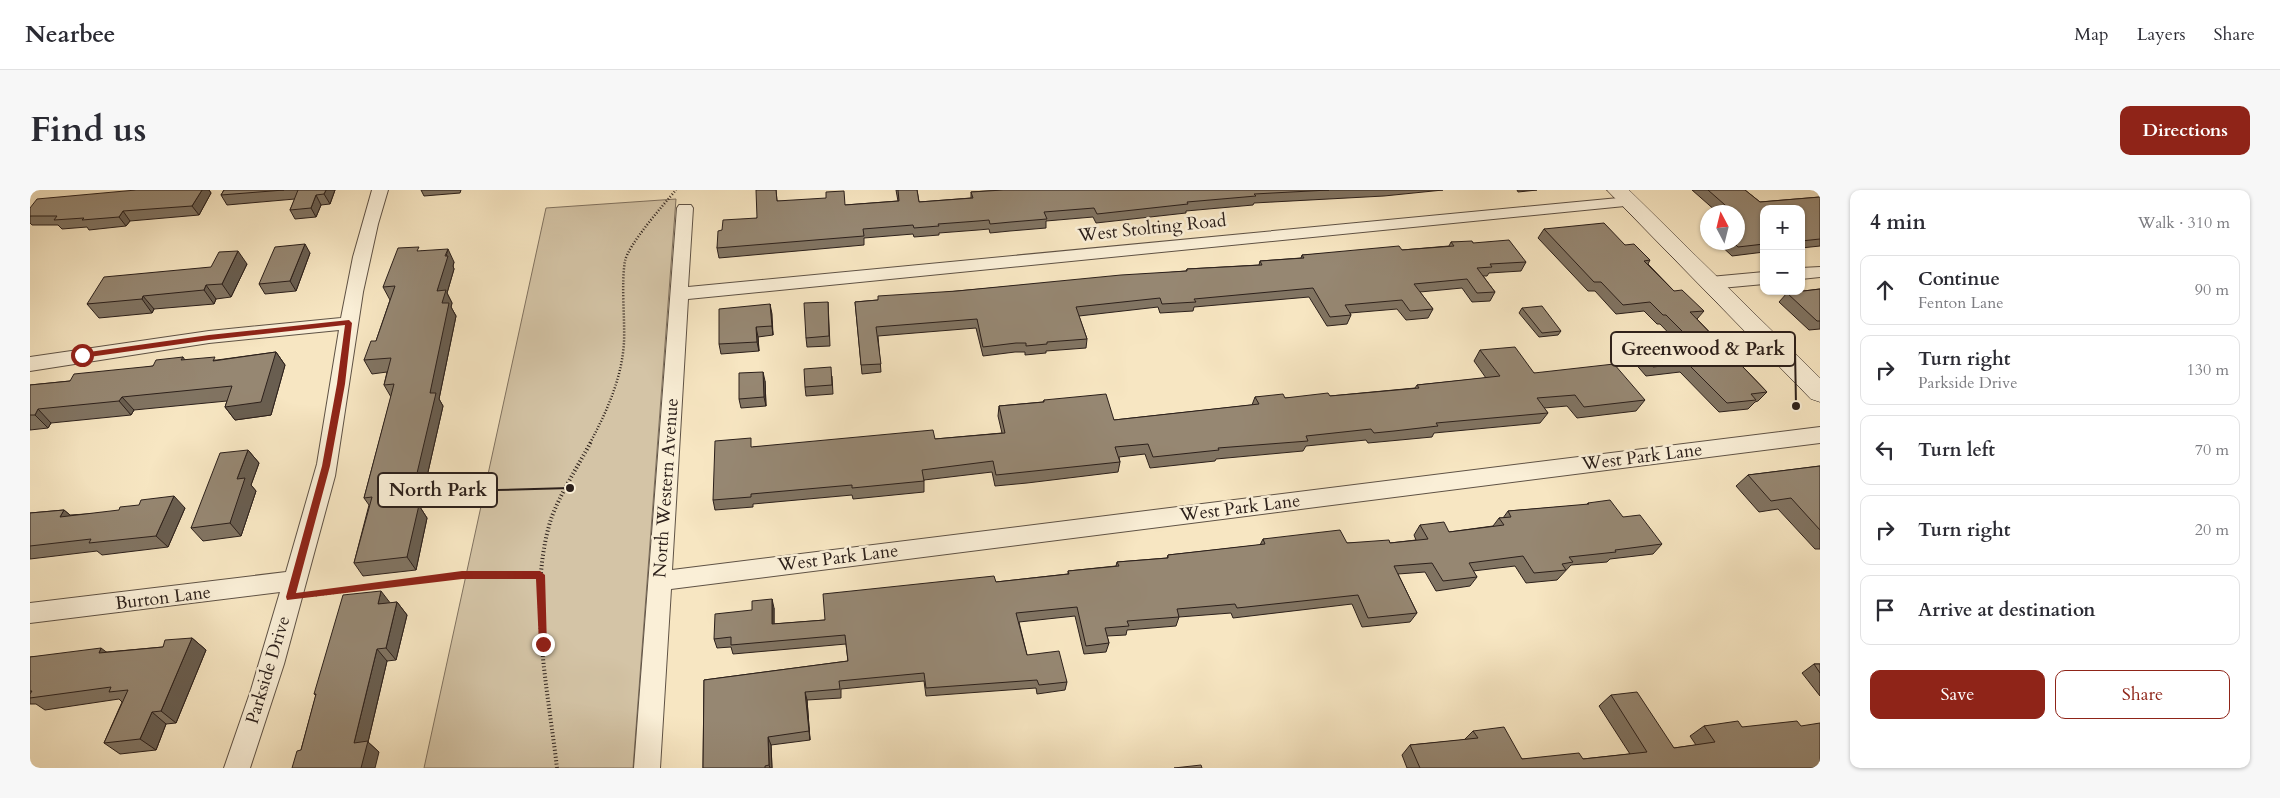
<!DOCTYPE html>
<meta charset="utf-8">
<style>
:root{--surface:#fff;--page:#f7f7f7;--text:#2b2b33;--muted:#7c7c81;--line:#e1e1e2;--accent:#8f2418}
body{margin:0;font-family:Cardo,serif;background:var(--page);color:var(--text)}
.controls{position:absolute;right:15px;top:15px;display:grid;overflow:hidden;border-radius:10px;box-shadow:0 1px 4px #0004}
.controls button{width:45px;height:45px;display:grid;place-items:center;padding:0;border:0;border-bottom:1px solid var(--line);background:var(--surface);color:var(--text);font:25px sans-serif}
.compass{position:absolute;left:1670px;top:15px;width:45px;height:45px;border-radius:50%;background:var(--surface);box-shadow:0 1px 4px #0004;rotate:353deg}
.stop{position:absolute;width:15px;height:15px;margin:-11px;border:4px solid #8f2418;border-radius:50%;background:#fff}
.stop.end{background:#8f2418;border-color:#fff;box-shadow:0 1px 5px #0008}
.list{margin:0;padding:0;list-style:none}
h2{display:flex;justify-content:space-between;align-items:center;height:65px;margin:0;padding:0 20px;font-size:21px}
h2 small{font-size:16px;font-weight:400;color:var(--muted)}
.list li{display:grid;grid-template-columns:32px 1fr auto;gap:15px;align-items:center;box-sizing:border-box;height:70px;margin:0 10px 10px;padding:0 10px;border:1px solid var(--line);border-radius:10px}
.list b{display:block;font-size:19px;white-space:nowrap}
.list p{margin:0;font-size:16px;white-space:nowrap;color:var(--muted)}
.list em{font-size:16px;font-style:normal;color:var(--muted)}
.actions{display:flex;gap:10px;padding:15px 20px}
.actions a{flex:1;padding:11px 0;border:1px solid var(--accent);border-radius:10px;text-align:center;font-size:18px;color:var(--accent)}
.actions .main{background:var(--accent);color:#fff}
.icon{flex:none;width:28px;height:28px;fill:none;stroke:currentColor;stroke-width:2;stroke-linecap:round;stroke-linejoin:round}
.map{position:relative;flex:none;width:1790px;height:578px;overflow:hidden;border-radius:10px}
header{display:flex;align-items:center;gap:30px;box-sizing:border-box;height:70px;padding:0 25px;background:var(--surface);border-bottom:1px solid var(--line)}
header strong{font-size:24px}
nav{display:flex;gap:28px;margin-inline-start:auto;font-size:18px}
.intro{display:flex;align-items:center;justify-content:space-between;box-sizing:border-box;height:120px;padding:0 30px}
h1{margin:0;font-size:35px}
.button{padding:12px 22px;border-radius:10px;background:var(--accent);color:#fff;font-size:18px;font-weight:700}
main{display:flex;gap:30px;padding:0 30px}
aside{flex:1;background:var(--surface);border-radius:10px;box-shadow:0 1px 4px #0004}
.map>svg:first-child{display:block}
.green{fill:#d4c4a6;stroke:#807260}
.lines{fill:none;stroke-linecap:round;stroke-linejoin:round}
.minor-casing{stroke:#5f5245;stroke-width:2}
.secondary-casing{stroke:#2c201b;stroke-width:1}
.path-far1{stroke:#2c201b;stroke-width:2.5;stroke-dasharray:1 2;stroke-linecap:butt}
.path{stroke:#2c201b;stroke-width:4;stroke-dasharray:1 2.5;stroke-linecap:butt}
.minor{fill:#faefd7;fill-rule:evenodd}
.secondary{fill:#faefd7;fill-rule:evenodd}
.wall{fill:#817462;stroke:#2c201b}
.shaded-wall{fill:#695e50;stroke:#2c201b}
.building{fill:#968772;stroke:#2c201b}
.route{fill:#8f2418}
.labels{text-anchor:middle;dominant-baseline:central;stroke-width:5;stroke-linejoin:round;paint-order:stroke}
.street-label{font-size:18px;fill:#2c201b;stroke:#faefd7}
.leader{fill:none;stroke:#2c201b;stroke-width:2}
.callout-dot{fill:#2c201b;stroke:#faefd7;stroke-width:2}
.callout{fill:#faefd7;stroke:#2c201b;stroke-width:2}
.callout-label{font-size:19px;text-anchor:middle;font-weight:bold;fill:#2c201b}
</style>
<header>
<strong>Nearbee</strong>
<nav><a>Map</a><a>Layers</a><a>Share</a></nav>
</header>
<div class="intro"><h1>Find us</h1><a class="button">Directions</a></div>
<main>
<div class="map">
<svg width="1790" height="578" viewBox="0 0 1790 578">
<rect width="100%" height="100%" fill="#f7e6c2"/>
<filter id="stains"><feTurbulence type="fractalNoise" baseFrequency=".004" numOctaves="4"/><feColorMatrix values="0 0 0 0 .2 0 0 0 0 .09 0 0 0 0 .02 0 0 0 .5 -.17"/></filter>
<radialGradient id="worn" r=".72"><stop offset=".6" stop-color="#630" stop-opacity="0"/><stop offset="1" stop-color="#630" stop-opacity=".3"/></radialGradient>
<path class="green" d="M646,9L603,578H394L516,18Z"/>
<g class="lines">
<g class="minor-casing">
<g id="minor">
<path d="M342,0H358L348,34L333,102L305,286L254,474L220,578H194L221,500L250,402L0,433V413L256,382L287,274L309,140L179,153L0,181V167L179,141L311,128L323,67Z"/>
<path d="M1599,7L1605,9L1607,12L1605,15L658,109L642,380L1790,237V253L641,399L630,578H604L647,18L649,15H661L663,18L658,97Z"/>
<path d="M1790,77V87L1771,89V78Z"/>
<path d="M1734,82V94L1680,99L1674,97L1671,93L1674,89L1680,87Z"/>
</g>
</g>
<g class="secondary-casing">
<path id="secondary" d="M1577,0H1599L1790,188V212L1781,209Z"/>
</g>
<path class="path-far1" d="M560,253C577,221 592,188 594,152C595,128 591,94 595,71C598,55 634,14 646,0"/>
<g class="path">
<path d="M282,405L432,385H510"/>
<path d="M527,578C518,499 497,406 521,329C529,306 549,274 561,252"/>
</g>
<use href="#minor" class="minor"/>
<use href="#secondary" class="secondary"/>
</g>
<g class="wall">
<path d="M106,0H179L181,3L169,25L100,31L96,36L59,40L57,37L32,39L28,35H2L0,33V26Z"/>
<path d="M194,0H305L300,14L291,15L286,27L265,29L260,20L265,9L197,15L191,5Z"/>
<path d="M391,0H431L430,3L394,6Z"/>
<path d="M746,0L747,11L815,15L868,11L866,0H887L889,12L941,8V2L973,0H1413L1354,6L1224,13L1223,15L1156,21V23L1066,33L1063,27L1016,31V38L980,41L960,43L959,39L948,40L909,43V45L884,47L883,44L834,48V55L689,68L687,58L692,40L727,28Z"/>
<path d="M1487,0H1507L1488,2Z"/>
<path d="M1662,0H1715L1730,12L1790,7V56L1771,58V19H1734V62L1702,66L1687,52H1708V22H1687Z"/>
<path d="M1514,39L1595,55L1620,70L1618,74L1644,101L1674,121L1667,129L1737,202L1728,211L1725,212L1718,219L1689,222L1650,182L1616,186L1603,171L1610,162L1652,157L1630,134H1627L1614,121L1586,124L1565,101H1558L1508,48Z"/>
<path d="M1421,52L1443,53L1496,72L1491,81L1459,83L1457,86H1453L1465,102L1460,111L1442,112L1432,98L1390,102L1403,119L1398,128L1376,130L1367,119L1320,123L1321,125L1317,134L1297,136L1279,107L1164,117L1163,121L1130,123L1128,117L1049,126L1057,149L1056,158L1016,161V163L995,165V162H985L953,166L946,138L848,146L851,182L832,184L825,112L848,110L927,101L1156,81L1157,79L1229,75L1230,71L1271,68L1272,65L1372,60L1419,56Z"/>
<path d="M391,61L424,72L423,76L424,79L417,103L422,113L421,117L426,126L409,209L413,216L390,317L397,328L386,380L333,386L324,373L339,315L334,308L361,207L354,195L357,182L342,184L334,170L346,151L360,110L353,97Z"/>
<path d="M280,63L266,101L235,104L229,94Z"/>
<path d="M217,74L201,107L186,109L184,114L124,119L122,123L69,128L57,114Z"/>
<path d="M1790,99V139L1779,140L1749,112L1757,103Z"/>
<path d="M798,112L800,156L777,157L776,148Z"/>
<path d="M740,114L743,145L728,147L729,161L691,164L689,154Z"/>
<path d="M1492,118L1531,141L1528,145L1509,147L1489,123Z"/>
<path d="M1450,160L1504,183L1615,210L1606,221L1547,228L1537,216L1514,218L1518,223L1510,233L1404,243L1402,247L1338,253L1336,250L1276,256L1273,261L1186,269L1185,271L1120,278L1115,264L1089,267L1090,272L1088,282L997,293L965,296L962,282L894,290V302L823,309L822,305L723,314V317L685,320L683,310L723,257L905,249L972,243L968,226L969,216L1013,212L1014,210L1084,230L1222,215L1225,207L1255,208L1300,206L1385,198L1387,195L1456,188L1444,171Z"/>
<path d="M246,162L255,175L241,225L205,230L195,217L197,211L104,220L101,225L21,233L18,238L0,240V195L40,191L123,176L153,167L155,170H187Z"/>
<path d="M802,186L803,204L776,206L775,197Z"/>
<path d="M735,191L736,216L711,218L709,209Z"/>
<path d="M218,260L229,273L221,295L226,301L211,346L173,351L161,338Z"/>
<path d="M1790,276V359H1785L1748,319L1729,322L1706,296L1718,285Z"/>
<path d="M1558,313L1593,327L1632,354L1623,364L1580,369L1577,372L1541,375L1527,390L1496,393L1485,376L1443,381L1447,387L1440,396L1406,401L1395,382L1368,384L1387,423L1380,432L1332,437L1322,414L1203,428L1201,423L1149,427L1146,436L1097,440L1096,445L1077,446L1079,453L1076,462L1054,464L1045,426L989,432L997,465L1037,492L1035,500L1007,504L1006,498L896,506L894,491L811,499V508L777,510L780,550L741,555L742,578H673L674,490L818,471L816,454L703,464L701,457L687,458L684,449L744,418V434L795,430L966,392L1038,384V381L1086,376L1087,372L1137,368L1138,365L1230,355L1233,349L1317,353H1360L1386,350L1384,345L1390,335L1419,342L1463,336L1469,328H1473L1478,321L1556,315Z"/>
<path d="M155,318L138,357L72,365L67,361L0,369V323L34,320L40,325Z"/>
<path d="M367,412L377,425L366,470L357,471L338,552L349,562L271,560L286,505L284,504L361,413Z"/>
<path d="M162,448L176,460L146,533L136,534L126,560L90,564L74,553L92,512L89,509L15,520L6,514H0V467L77,462L133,457Z"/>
<path d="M1784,474H1790V506L1772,483Z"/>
<path d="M1581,505L1644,558L1666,555L1660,546L1674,536L1712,537L1790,578H1377L1372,565L1380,555L1434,550L1443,541L1492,569H1553L1600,564L1569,516Z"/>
</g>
<g class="shaded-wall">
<path d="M172,0H179L181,3L169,25L162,16Z"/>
<path d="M296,0H305L300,14L294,4Z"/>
<path d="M286,5L291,15L286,27L281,18Z"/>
<path d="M93,21L100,31L96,36L89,27Z"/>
<path d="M275,54L280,63L266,101L260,91Z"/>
<path d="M418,59L424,72L423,76L424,79L417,103L422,113L421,117L426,126L409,209L413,216L390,317L397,328L386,380L377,367L379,317L400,203L407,101Z"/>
<path d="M208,61L217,74L201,107L192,94Z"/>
<path d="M176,95L186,109L184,114L174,100Z"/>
<path d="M113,106L124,119L122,123L112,109Z"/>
<path d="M740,114L742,124L743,145L742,136Z"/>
<path d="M726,137L728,147L729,161L727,152Z"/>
<path d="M246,162L255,175L241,225L205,230L195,217Z"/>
<path d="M733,182L735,191L736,216L734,207Z"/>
<path d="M92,207L104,220L101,225L89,211Z"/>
<path d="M8,219L21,233L18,238L5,225Z"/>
<path d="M218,260L229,273L221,295L226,301L211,346L200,333L207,289Z"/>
<path d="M144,306L155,318L138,357L126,346Z"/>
<path d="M34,320L47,331L30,327Z"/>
<path d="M351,401L361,414H348Z"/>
<path d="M742,409L744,418V443L742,434Z"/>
<path d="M367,412L377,425L366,470L356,458Z"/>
<path d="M162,448L176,460L146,533L131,521Z"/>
<path d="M71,458L87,470L69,463Z"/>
<path d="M347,459L357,471L338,552L349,562L345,578H331L324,553Z"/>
<path d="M775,502L777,510L780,550L779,541Z"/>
<path d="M122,522L136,534L126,560L110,549Z"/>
<path d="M738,547L741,555L742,578H740L739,575Z"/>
</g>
<g class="building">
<path d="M106,0H172L162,16L93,21L89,27L52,30L54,28L24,30L27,26H0V18L7,9Z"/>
<path d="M194,0H254L191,5Z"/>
<path d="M268,0H296L294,4L286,5L281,18L260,20Z"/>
<path d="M726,0H746L747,11L796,8V2L814,1L815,15L869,11L868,0H887L889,12L943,8L941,2L973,0H1299L1224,4L1226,6L1157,12L1158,14L1067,24L1064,18L1014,22L1017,29L981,32L960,34L959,30L948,31L908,34L909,36L884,38L883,35L833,39L834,46L687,58L688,41L692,40L693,30L727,28Z"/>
<path d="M1678,0H1715L1730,12L1790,7V49L1771,51V19H1734V54L1708,57L1703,52H1708V31L1712,30L1708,26V22H1703Z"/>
<path d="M1574,33L1595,55L1604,54L1620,70L1614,71L1644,101L1652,100L1674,121L1660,122L1737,202L1721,204L1726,210L1697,213L1657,173L1623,177L1610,162L1666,155L1636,125H1633L1620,112L1593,115L1571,92H1564L1514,39Z"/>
<path d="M1479,50L1496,72L1460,74L1462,77L1447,78L1465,102L1447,103L1437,89L1384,94L1403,119L1380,121L1372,110L1315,115L1321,125L1300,127L1283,98L1164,109L1166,112L1132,114L1130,108L1046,117L1057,149L1017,152V154L996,156V153H986L953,157L947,129L846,137L851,174L831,175L825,112L848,110V106L927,101L1091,85L1157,81V79L1232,75L1230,71L1274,68L1272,65L1369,56L1372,60L1424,56L1421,52L1442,51L1443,53Z"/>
<path d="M275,54L260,91L229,94L245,57Z"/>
<path d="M389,57L387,61L418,59L415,66H418L407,101L416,100L412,113H419L400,203H406L379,317L389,315L377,367L324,373L342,307L334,308L364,194L354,195L361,168L334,170L341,151H346L365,96L353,97L368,58Z"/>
<path d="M208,61L192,94L176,95L174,100L113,106L112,109L57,114L74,87L181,77L189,62Z"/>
<path d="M1790,99V131H1787L1757,103Z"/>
<path d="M798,112L799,146L776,148L774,113Z"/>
<path d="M740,114L742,136L726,137L727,152L689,154V119Z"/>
<path d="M1512,116L1531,141L1512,143L1492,118Z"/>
<path d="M1485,157L1504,183L1584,174L1615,210L1554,217L1545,205L1507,208L1518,223L1406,233L1408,236L1364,241L1344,243L1341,239L1276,246L1278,251L1188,258L1189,260L1123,267L1118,254L1085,257L1090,272L966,285L963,271L892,280L894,291L822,298V295L721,304V307L683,310L685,251L721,248V257L903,240L905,249L975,243L969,216L1014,212V210L1076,204L1084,230L1229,214L1225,207L1253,204L1255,208L1298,203L1300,206L1389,198L1387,195L1470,186L1450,160Z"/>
<path d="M246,162L231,212L195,217L202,196L92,207L89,211L8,219L5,225H0V195L40,191L44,184L123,176L126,170L153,167L151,170L185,167L183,171Z"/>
<path d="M801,177L802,195L775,197L774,179Z"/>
<path d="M733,182L734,207L709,209V183Z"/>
<path d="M218,260L207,289L215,288L200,333L161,338L190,263Z"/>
<path d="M1790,276V340L1761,308L1741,311L1718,285Z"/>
<path d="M144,306L126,346L59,353L61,349L0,356V323L34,320L30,327L89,320L90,317L109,315L111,310Z"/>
<path d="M1580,310L1593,327L1610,325L1632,354L1585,360L1586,362L1539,367L1543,372L1532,374L1536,380L1504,383L1493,366L1439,373L1447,387L1413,391L1402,373L1364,376L1387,423L1338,428L1328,405L1207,418L1205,414L1147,419L1149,427L1097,431L1099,436L1075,438L1079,453L1056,456L1047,417L986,423L997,465L1029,461L1037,492L1009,495L1007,490L896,498L894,483L809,491L810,499L775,502L779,541L738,547L739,575L735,576V578H673L674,490L818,471L815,445L701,455V447L684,449L685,424L722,420V411L742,409V434L795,430L793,404L964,386L966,392L1039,384L1038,381L1089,376L1087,372L1138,368V365L1235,354L1233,349L1310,340L1317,353L1359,350L1360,353L1398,349L1390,335L1414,332L1419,342L1474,335L1469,328L1481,327L1478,321L1559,314L1558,313Z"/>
<path d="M351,401L348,414L367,412L356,458L347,459L324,553L338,551L331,578H262L267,561L271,560L286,504H284L313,405Z"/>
<path d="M162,448L131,521L122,522L110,549L74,553L98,500L79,502L81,497L0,508V504L2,501H0V467L71,458L69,463L133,457L135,450Z"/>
<path d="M1784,474H1790V483Z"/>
<path d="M1607,502L1644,558L1685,552L1674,536L1708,531L1712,537L1767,531L1771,536L1790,533V578H1390L1380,555L1448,548L1443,541L1474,537L1492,569L1549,563L1553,569L1617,562L1581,505Z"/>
<path d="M1171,575L1172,578H1144Z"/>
</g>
<path class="route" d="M319,130L322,133L315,194L300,276L266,403L432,381H510L515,385L517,457L513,458L509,454L506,389H432L257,410L256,407L292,276L307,194L315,135L179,150L52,168L48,165L52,163L179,145Z"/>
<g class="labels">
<g class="street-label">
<text transform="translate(1122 38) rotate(-6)">West Stolting Road</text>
<text transform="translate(1612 267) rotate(-7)">West Park Lane</text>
<text transform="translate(636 298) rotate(-86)">North Western Avenue</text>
<text transform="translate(1210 318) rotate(-7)">West Park Lane</text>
<text transform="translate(808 368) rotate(-7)">West Park Lane</text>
<text transform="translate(133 408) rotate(-7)">Burton Lane</text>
<text transform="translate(238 480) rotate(-73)">Parkside Drive</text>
</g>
</g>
<path class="leader" d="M1766 216L1765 159M540 298L467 300"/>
<g class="callout-dot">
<circle cx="1766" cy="216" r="5"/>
<circle cx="540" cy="298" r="5"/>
</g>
<g class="callout">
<rect x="1581" y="142" width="184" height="34" rx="5"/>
<rect x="348" y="283" width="119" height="34" rx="5"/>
</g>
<g class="callout-label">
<text x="1673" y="165">Greenwood &amp; Park</text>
<text x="408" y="306">North Park</text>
</g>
<rect width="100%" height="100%" filter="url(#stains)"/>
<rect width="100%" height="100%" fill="url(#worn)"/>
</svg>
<div class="controls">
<button>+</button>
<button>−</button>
</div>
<svg class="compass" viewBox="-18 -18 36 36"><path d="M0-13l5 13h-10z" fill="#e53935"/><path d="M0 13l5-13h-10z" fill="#7c7c81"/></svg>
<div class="stop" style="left:52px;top:165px"></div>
<div class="stop end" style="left:513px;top:454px"></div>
</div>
<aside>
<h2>4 min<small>Walk · 310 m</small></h2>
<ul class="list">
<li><svg class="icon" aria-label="ahead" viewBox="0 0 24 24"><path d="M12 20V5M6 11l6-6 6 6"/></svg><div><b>Continue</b><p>Fenton Lane</p></div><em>90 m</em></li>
<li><svg class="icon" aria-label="right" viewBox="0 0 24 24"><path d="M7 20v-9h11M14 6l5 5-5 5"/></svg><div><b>Turn right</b><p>Parkside Drive</p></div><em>130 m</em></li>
<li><svg class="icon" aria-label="left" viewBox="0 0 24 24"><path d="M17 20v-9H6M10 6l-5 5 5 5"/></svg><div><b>Turn left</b></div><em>70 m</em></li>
<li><svg class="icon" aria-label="right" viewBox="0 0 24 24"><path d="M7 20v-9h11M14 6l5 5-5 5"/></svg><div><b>Turn right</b></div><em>20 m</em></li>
<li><svg class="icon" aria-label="arrive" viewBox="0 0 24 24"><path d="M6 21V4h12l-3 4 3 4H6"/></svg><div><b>Arrive at destination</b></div></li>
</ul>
<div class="actions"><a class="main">Save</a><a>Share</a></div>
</aside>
</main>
